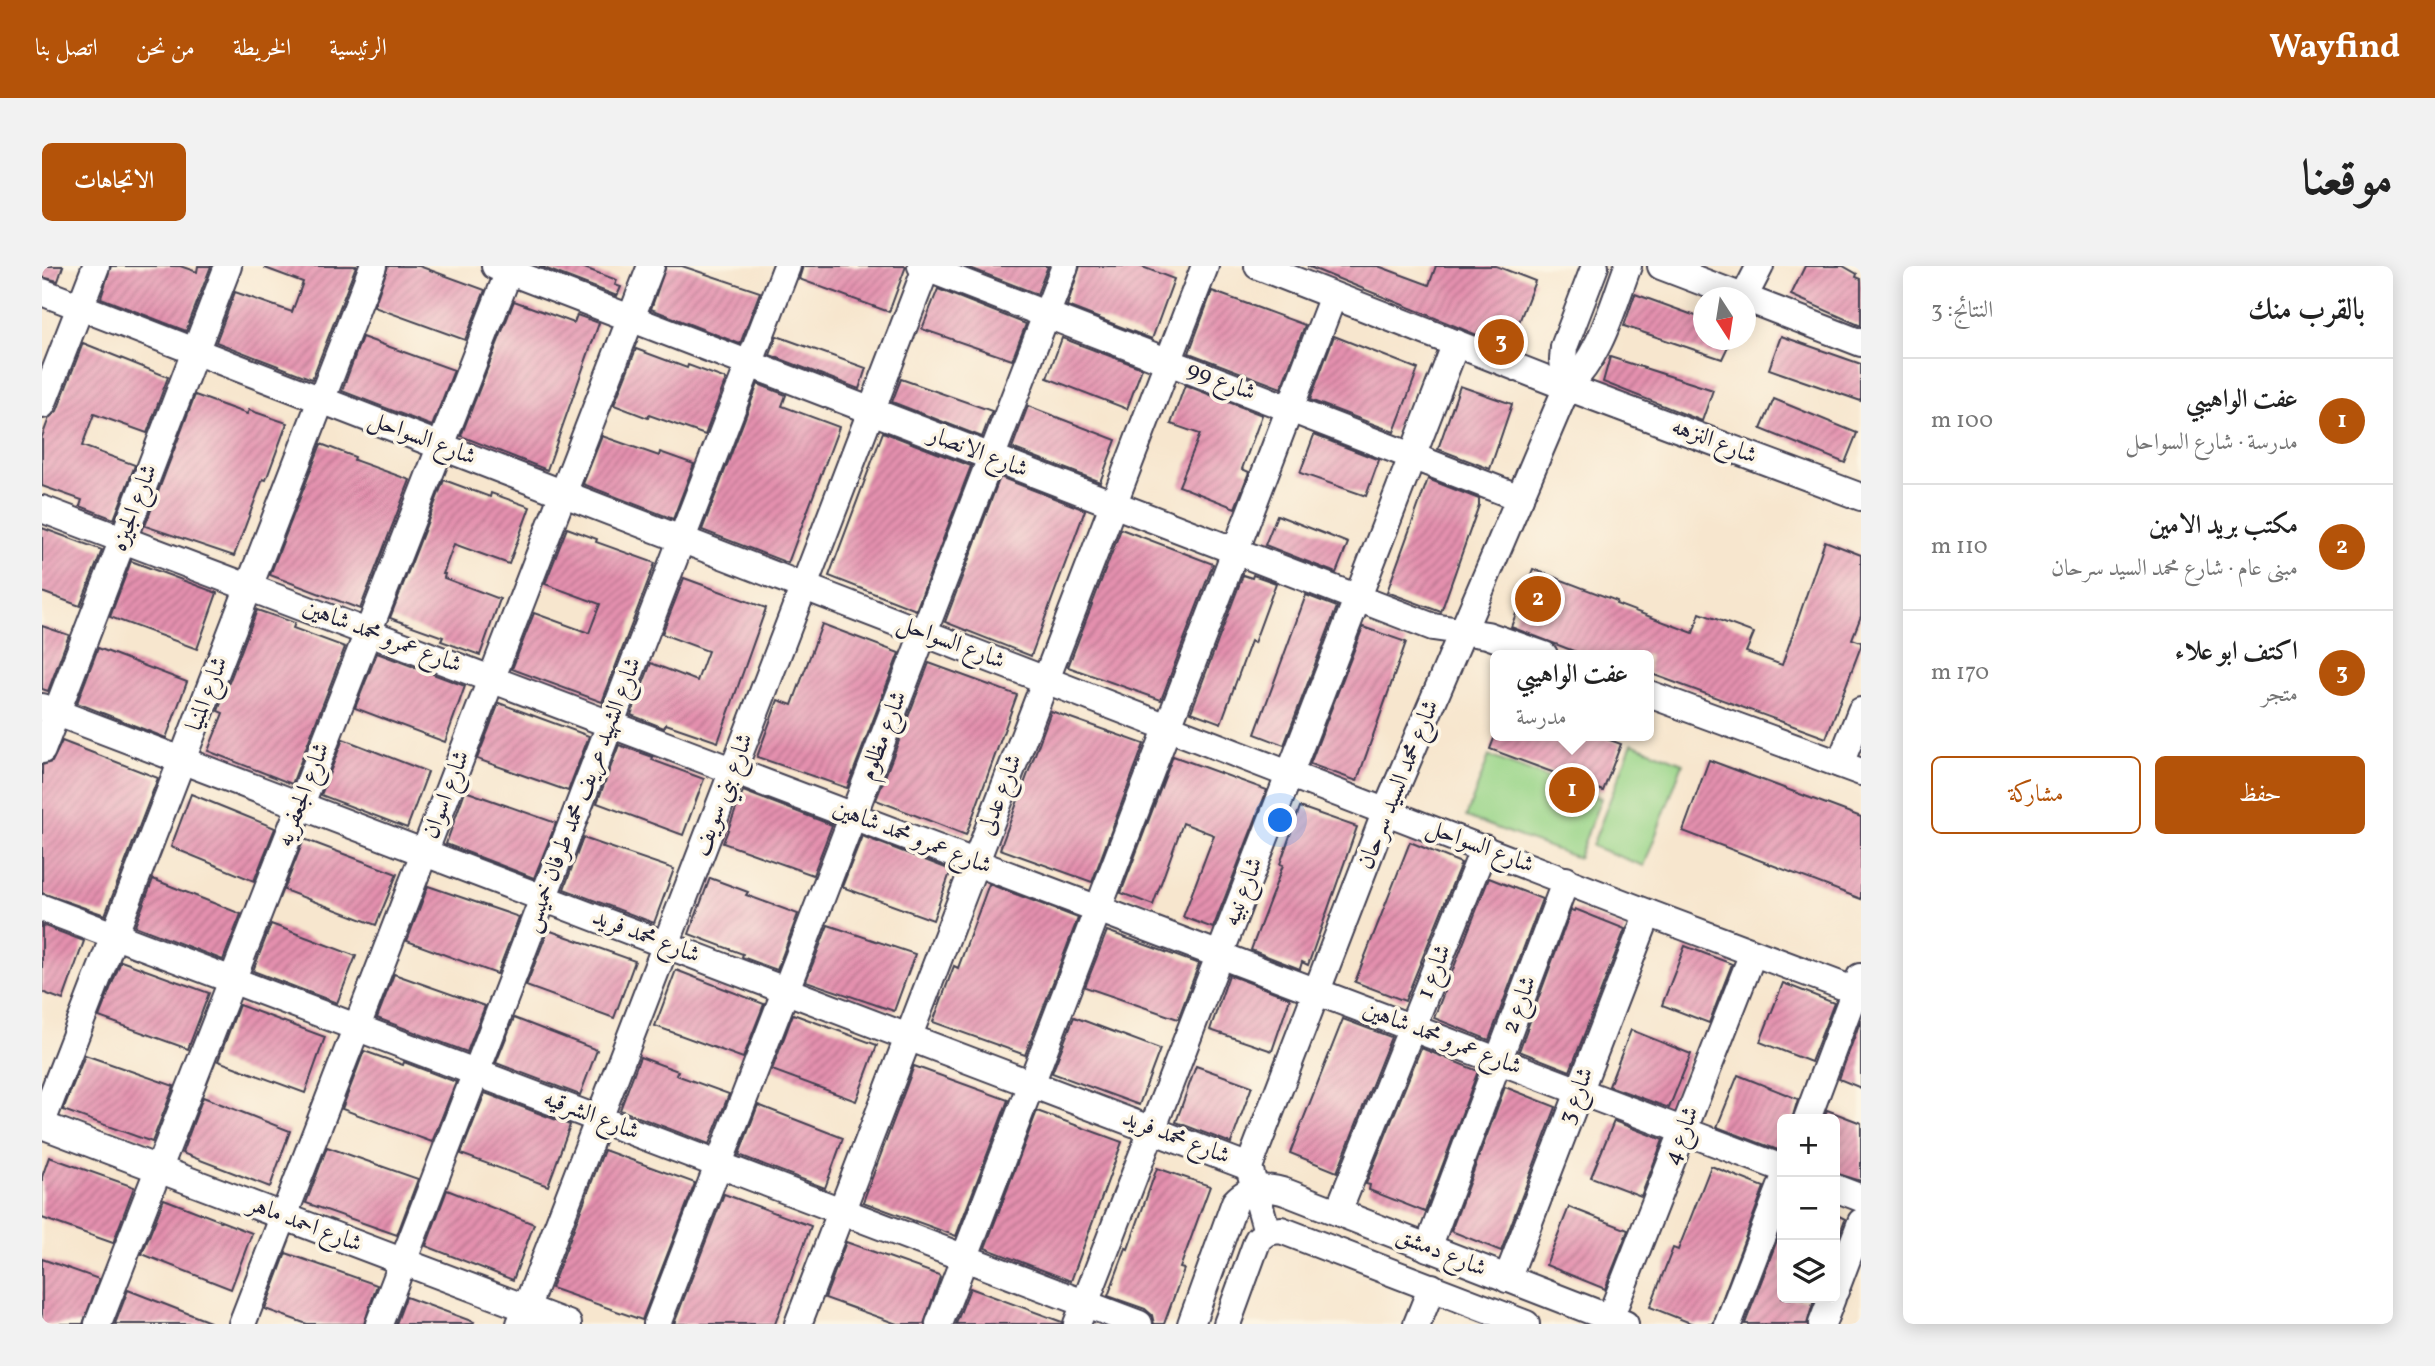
<!DOCTYPE html>
<html lang="ar">
<meta charset="utf-8">
<style>
:root{--surface:#fff;--page:#f2f2f2;--text:#222;--muted:#767676;--line:#e0e0e0;--accent:#b45309}
body{margin:0;font-family:Vollkorn,Amiri,serif;background:var(--page);color:var(--text);direction:rtl}
.controls{position:absolute;right:21px;bottom:21px;display:grid;overflow:hidden;border-radius:10px;box-shadow:0 4px 18px #0003}
.controls button{width:63px;height:63px;display:grid;place-items:center;padding:0;border:0;border-bottom:2px solid var(--line);background:var(--surface);color:var(--text);font:35px sans-serif}
.compass{position:absolute;left:1651px;top:21px;width:63px;height:63px;border-radius:50%;background:var(--surface);box-shadow:0 4px 18px #0003;rotate:168deg}
.you{position:absolute;left:1239px;top:555px;width:24px;height:24px;margin:-18px;border:5px solid #fff;border-radius:50%;background:#1a73e8;box-shadow:0 0 0 10px #1a73e833}
.badge{display:grid;place-items:center;width:46px;height:46px;border-radius:50%;background:var(--accent);color:#fff;font-size:23px;font-weight:700}
.pin{position:absolute;translate:-50% -50%;border:4px solid #fff;box-shadow:0 2px 7px #0006}
.popup{position:absolute;left:1448px;top:384px;width:164px;height:91px;box-sizing:border-box;display:grid;place-content:center;border-radius:10px;background:var(--surface);filter:drop-shadow(0 2px 5px #0005);font-size:23px;white-space:nowrap;color:var(--muted)}
.popup b{font-size:26px;color:var(--text)}
.popup::after{content:'';position:absolute;left:50%;top:100%;margin-left:-14px;border:14px solid transparent;border-top-color:var(--surface)}
.list{margin:0;padding:0;list-style:none}
h2{display:flex;justify-content:space-between;align-items:center;height:91px;margin:0;padding:0 28px;font-size:30px}
h2 small{font-size:23px;font-weight:400;color:var(--muted)}
.list li{display:grid;grid-template-columns:46px 1fr auto;gap:21px;align-items:center;box-sizing:border-box;height:126px;padding:0 28px;border-top:2px solid var(--line)}
.list b{display:block;font-size:26px;white-space:nowrap}
.list p{margin:0;font-size:23px;white-space:nowrap;color:var(--muted)}
.list em{font-size:23px;font-style:normal;color:var(--muted)}
.actions{display:flex;gap:14px;padding:21px 28px}
.actions a{flex:1;padding:16px 0;border:2px solid var(--accent);border-radius:10px;text-align:center;font-size:24px;color:var(--accent)}
.actions .main{background:var(--accent);color:#fff}
.icon{flex:none;width:38px;height:38px;fill:none;stroke:currentColor;stroke-width:2;stroke-linecap:round;stroke-linejoin:round}
.map{position:relative;flex:none;width:1819px;height:1058px;overflow:hidden;direction:ltr;border-radius:10px}
header{display:flex;align-items:center;gap:42px;box-sizing:border-box;height:98px;padding:0 35px;background:var(--accent);color:#fff}
header strong{font-size:33px}
nav{display:flex;gap:38px;margin-inline-start:auto;font-size:24px}
.intro{display:flex;align-items:center;justify-content:space-between;box-sizing:border-box;height:168px;padding:0 42px}
h1{margin:0;font-size:49px}
.button{padding:18px 32px;border-radius:10px;background:var(--accent);color:#fff;font-size:24px;font-weight:700}
main{display:flex;gap:42px;padding:0 42px}
aside{flex:1;background:var(--surface);border-radius:10px;box-shadow:0 4px 18px #0003}
.map>svg:first-child{display:block}
.pitch{fill:#9ad589;stroke:#5e7c62;stroke-width:2}
.building{fill:url(#building-hatch)}
.lines{fill:none;stroke-linecap:round;stroke-linejoin:round}
.minor-casing{stroke:#423f51;stroke-width:30}
.minor{stroke:#fff;stroke-width:26}
.labels{text-anchor:middle;dominant-baseline:central;stroke-width:7;stroke-linejoin:round;paint-order:stroke}
.street-label{font-size:24px;fill:#22223b;stroke:#fcf5e5}
</style>
<header>
<strong>Wayfind</strong>
<nav><a>الرئيسية</a><a>الخريطة</a><a>من نحن</a><a>اتصل بنا</a></nav>
</header>
<div class="intro"><h1>موقعنا</h1><a class="button">الاتجاهات</a></div>
<main>
<aside>
<h2>بالقرب منك<small>النتائج: 3</small></h2>
<ul class="list">
<li><span class="badge">1</span><div><b>عفت الواهيبي</b><p>مدرسة · شارع السواحل</p></div><em>100 m</em></li>
<li><span class="badge">2</span><div><b>مكتب بريد الامين</b><p>مبنى عام · شارع محمد السيد سرحان</p></div><em>110 m</em></li>
<li><span class="badge">3</span><div><b>اكتف ابو علاء</b><p>متجر</p></div><em>170 m</em></li>
</ul>
<div class="actions"><a class="main">حفظ</a><a>مشاركة</a></div>
</aside>
<div class="map">
<svg width="1819" height="1058" viewBox="0 0 1819 1058">
<defs>
<pattern id="building-hatch" width="6" height="6" patternUnits="userSpaceOnUse" patternTransform="scale(1.75)"><rect width="6" height="6" fill="#e490ae"/><path d="M-1 1l2-2M0 6l6-6M5 7l2-2" fill="none" stroke="#b8758f"/></pattern>
</defs>
<rect width="100%" height="100%" fill="#fcf5e5"/>
<filter id="ink" filterUnits="userSpaceOnUse"><feTurbulence type="fractalNoise" baseFrequency=".0143" numOctaves="2"/><feDisplacementMap in="SourceGraphic" scale="14" xChannelSelector="R" yChannelSelector="G"/><feConvolveMatrix kernelMatrix="1 2 1 2 8 2 1 2 1" color-interpolation-filters="sRGB"/></filter>
<filter id="wash" filterUnits="userSpaceOnUse"><feTurbulence type="fractalNoise" baseFrequency=".00686" numOctaves="4" result="noise"/><feDisplacementMap in="SourceGraphic" scale="28" xChannelSelector="R" yChannelSelector="G"/><feGaussianBlur stdDeviation="1.57" result="paint"/><feColorMatrix in="noise" values="0 0 0 0 0 0 0 0 0 0 0 0 0 0 0 0 0 1.4 0 .05"/><feComposite in="paint" operator="in"/></filter>
<g filter="url(#wash)">
<rect width="100%" height="100%" fill="#f7e6ce"/>
<g class="pitch">
<path d="M1590,477L1641,497L1602,600L1550,580Z"/>
<path d="M1447,490L1559,532L1536,592L1424,551Z"/>
</g>
<g id="blocks">
<g class="building">
<path d="M0,0H21L16,15L0,11Z"/>
<path d="M69,0H138L155,6L156,0H169L144,65L59,32Z"/>
<path d="M223,0H314L270,113L174,76L193,26L250,46L261,16L223,2Z"/>
<path d="M346,0H377L443,24L423,74L332,41Z"/>
<path d="M497,0H537L575,14L573,19L579,21L575,30Z"/>
<path d="M624,0H640L718,26L698,78L609,43Z"/>
<path d="M761,0H864L847,46L757,13Z"/>
<path d="M923,0H1006L995,28Z"/>
<path d="M1038,0H1098L1132,13L1110,73L1025,40Z"/>
<path d="M1265,0H1336L1387,19L1394,0H1454L1493,15L1467,82Z"/>
<path d="M1763,0H1801L1815,8L1814,11L1819,13V60L1749,29Z"/>
<path d="M896,23L984,58L970,94L880,63Z"/>
<path d="M1170,25L1263,59L1239,122L1147,87Z"/>
<path d="M1593,28L1662,53V74H1689L1680,93L1582,60Z"/>
<path d="M472,35L532,57L535,49L557,57L505,204L419,170Z"/>
<path d="M735,70L824,102L817,123L728,89Z"/>
<path d="M1292,70L1376,103L1352,166L1268,134Z"/>
<path d="M1739,70L1819,98V135L1727,103Z"/>
<path d="M320,71L412,104L390,160L300,125Z"/>
<path d="M1020,72L1100,102L1085,143L1005,112Z"/>
<path d="M41,77L126,111L105,167L52,148L40,180L93,199L72,253L38,240L40,234L0,220V171L7,152L15,145Z"/>
<path d="M594,83L645,102L646,99L684,113L663,169L607,149L606,152L572,139Z"/>
<path d="M1568,91L1671,124L1660,155L1561,116Z"/>
<path d="M859,113L950,145L940,171L850,136Z"/>
<path d="M716,118L744,129L740,140L797,161L746,297L660,264Z"/>
<path d="M1143,119L1220,149L1200,203L1207,206L1193,242L1137,220L1158,168L1129,158Z"/>
<path d="M1418,120L1470,138L1448,203L1396,183Z"/>
<path d="M153,129L205,148L207,144L245,157L224,214L221,213L192,290L103,260Z"/>
<path d="M1732,133L1815,167L1803,197L1719,163Z"/>
<path d="M986,140L1074,174L1058,216L970,182Z"/>
<path d="M841,166L929,200L874,344L787,310Z"/>
<path d="M1272,169L1337,194L1324,230L1258,207Z"/>
<path d="M560,170L617,190L618,186L652,198L631,253L541,218Z"/>
<path d="M279,178L313,191L312,194L368,214L318,343L228,309Z"/>
<path d="M958,211L1043,244L989,390L903,356Z"/>
<path d="M1386,213L1437,233V239L1399,346L1345,326Z"/>
<path d="M402,214L448,231L449,227L488,241L467,298L412,278L401,308H403L402,312L458,333L438,389L399,375L401,371L348,352Z"/>
<path d="M1235,249L1306,277L1294,307L1223,279Z"/>
<path d="M0,262L60,284L38,340L0,326Z"/>
<path d="M525,262L555,273L554,276L613,297L560,436L470,403L492,347L547,367L558,338L503,318Z"/>
<path d="M1079,263L1171,298L1119,434L1026,401Z"/>
<path d="M1783,275L1819,289V350L1810,373L1819,376V380L1784,472L1607,407V389H1542L1469,361L1491,303L1575,335L1574,338L1651,367L1658,347L1712,367L1704,386L1740,399Z"/>
<path d="M89,295L175,327L155,383L68,351Z"/>
<path d="M1201,309L1210,312L1211,309L1234,317L1212,377L1209,375L1179,457L1149,446Z"/>
<path d="M642,312L724,342L676,476L624,458L622,462L589,449L609,397L655,415L666,385L620,368Z"/>
<path d="M1264,329L1295,341L1242,479L1213,468Z"/>
<path d="M215,344L253,357L251,362L303,381L250,518L166,485L181,447L176,445Z"/>
<path d="M780,358L857,387L805,522L715,491L736,434L750,439Z"/>
<path d="M0,360L27,369L6,425L0,423Z"/>
<path d="M1321,361L1364,376L1315,515L1268,498Z"/>
<path d="M56,382L145,416L124,472L35,437Z"/>
<path d="M335,387L423,420L403,476L313,442Z"/>
<path d="M887,397L975,429L924,569L834,534Z"/>
<path d="M457,437L547,470L526,525L435,493Z"/>
<path d="M1009,445L1102,478L1050,616L958,583Z"/>
<path d="M1453,470H1557L1579,478L1561,525L1448,483Z"/>
<path d="M301,473L386,506L365,562L279,529Z"/>
<path d="M20,475L116,512L63,649L0,627V499L10,496Z"/>
<path d="M577,479L611,491L610,494L662,513L641,569L555,537Z"/>
<path d="M1131,490L1225,524L1171,662L1141,651L1172,569L1141,557L1111,639L1079,627Z"/>
<path d="M1667,494L1819,551V633L1641,565Z"/>
<path d="M423,525L514,557L492,612L404,578Z"/>
<path d="M701,525L790,559L771,609L681,577Z"/>
<path d="M149,528L233,562L212,615L129,581Z"/>
<path d="M1258,541L1315,561L1266,699L1260,696L1258,703L1209,684L1241,599L1238,598Z"/>
<path d="M820,570L909,604L891,654L800,621Z"/>
<path d="M541,572L632,603L612,657L522,623Z"/>
<path d="M262,573L355,608L334,659L242,624Z"/>
<path d="M1368,576L1419,597L1363,735L1313,716Z"/>
<path d="M668,612L706,626L704,629L756,648L735,704L700,691L701,688L647,668Z"/>
<path d="M1447,612L1500,633L1447,774L1392,752Z"/>
<path d="M111,613L199,648L181,694L93,660Z"/>
<path d="M947,618L1036,652L983,789L891,756L912,700L916,702Z"/>
<path d="M386,620L477,651L455,708L365,675Z"/>
<path d="M1533,643L1583,663L1528,805L1477,785L1529,644L1532,645Z"/>
<path d="M229,658L314,690L295,737L211,705Z"/>
<path d="M0,659L42,675L21,734L0,726Z"/>
<path d="M786,659L873,688L852,745L764,715Z"/>
<path d="M506,664L593,695L572,752L484,720Z"/>
<path d="M1065,665L1157,698L1136,753L1043,721Z"/>
<path d="M1643,680L1690,698L1667,757L1620,739Z"/>
<path d="M79,695L167,727L146,783L57,751Z"/>
<path d="M634,704L722,738L701,792L613,760Z"/>
<path d="M352,708L443,740L425,786L335,752Z"/>
<path d="M1187,709L1248,732L1230,785L1168,764Z"/>
<path d="M1741,717L1792,737L1769,796L1718,776Z"/>
<path d="M197,739L283,771L263,827L176,795Z"/>
<path d="M751,748L835,779L814,835L730,804Z"/>
<path d="M1032,751L1118,783L1097,839L1010,807Z"/>
<path d="M472,752L555,784L538,829L454,797Z"/>
<path d="M1301,753L1349,771L1295,906L1248,887Z"/>
<path d="M1819,753V822L1797,813Z"/>
<path d="M1589,764L1649,788L1627,842L1567,820Z"/>
<path d="M1379,782L1436,805L1383,946L1327,924L1328,919L1324,918Z"/>
<path d="M322,785L361,799L362,796L414,816L390,876L300,843Z"/>
<path d="M43,789L132,820L110,876L21,844Z"/>
<path d="M598,791L636,805L634,809L687,828L667,878L578,844Z"/>
<path d="M872,800L966,834L914,970L821,936Z"/>
<path d="M1154,800L1210,820L1189,877L1134,856Z"/>
<path d="M1696,809L1756,833L1750,853H1740V872L1736,884L1675,861Z"/>
<path d="M1463,821L1514,841L1459,985L1409,965Z"/>
<path d="M443,827L528,859L506,920L419,888Z"/>
<path d="M161,831L248,865L228,921L140,887Z"/>
<path d="M716,839L801,872L783,922L697,889Z"/>
<path d="M1785,844L1819,857V915L1793,907V853H1782Z"/>
<path d="M995,845L1080,876L1029,1015L943,982Z"/>
<path d="M1572,855L1621,874L1599,930L1549,911Z"/>
<path d="M285,881L376,913L355,969L264,937Z"/>
<path d="M562,884L653,917L600,1054L509,1022Z"/>
<path d="M7,891L92,921L71,977L0,952V911Z"/>
<path d="M1669,900L1722,921L1671,1058H1651L1608,1041L1631,982L1636,984Z"/>
<path d="M1115,902L1168,920L1138,1002L1142,1003L1122,1058H1112L1110,1049L1103,1043L1066,1030L1084,982L1086,983Z"/>
<path d="M405,924L492,958L471,1014L384,980Z"/>
<path d="M682,928L769,960L733,1058H632Z"/>
<path d="M122,933L210,967L189,1023L100,988Z"/>
<path d="M1527,941L1586,964L1563,1023L1504,999Z"/>
<path d="M1793,948L1803,953L1793,981Z"/>
<path d="M1740,961V1032L1772,1034L1765,1058H1703Z"/>
<path d="M804,976L897,1009L898,1011L882,1058H855L783,1032Z"/>
<path d="M244,987L335,1019L322,1058H265L223,1043Z"/>
<path d="M0,993L57,1013L41,1058H0Z"/>
<path d="M928,1022L1020,1056V1058H914Z"/>
<path d="M86,1024L168,1056V1058H73Z"/>
<path d="M364,1031L432,1056L431,1058H354Z"/>
</g>
</g>
</g>
<g filter="url(#ink)">
<use href="#blocks" fill-opacity="0" stroke="#423f51" stroke-width="2"/>
<g class="lines">
<g class="minor-casing">
<g id="minor">
<path d="M453,0L1391,361L1445,369L1502,389"/>
<path d="M879,0L1478,232"/>
<path d="M1216,0L1525,121L1819,231"/>
<path d="M1619,0L1703,32"/>
<path d="M0,26L1606,647L1819,727"/>
<path d="M1702,31L1718,0"/>
<path d="M1703,32L1819,77"/>
<path d="M1525,121L1521,94L1522,81L1553,0"/>
<path d="M0,139L54,0"/>
<path d="M0,243L1740,902"/>
<path d="M1607,428L1819,506"/>
<path d="M0,441L1207,901"/>
<path d="M0,484L186,0"/>
<path d="M1798,498L1819,445"/>
<path d="M0,642L1097,1058"/>
<path d="M1765,853L1818,711"/>
<path d="M0,856L331,0"/>
<path d="M0,859L526,1058"/>
<path d="M1793,922L1819,932"/>
<path d="M1296,946L1442,582"/>
<path d="M1225,966L1207,901L1344,545L1525,121C1559,89 1570,42 1586,0"/>
<path d="M1386,982L1524,614"/>
<path d="M1465,1013L1606,647"/>
<path d="M1793,1025L1819,956"/>
<path d="M1568,1052L1711,687"/>
<path d="M56,1058L469,0"/>
<path d="M200,1058L609,0"/>
<path d="M337,1058L745,0"/>
<path d="M478,1058L885,0"/>
<path d="M615,1058L1023,0"/>
<path d="M756,1058L1163,0"/>
<path d="M897,1058L1291,30"/>
<path d="M1035,1058L1414,77"/>
<path d="M1149,1058L1193,936C1207,920 1227,920 1246,927L1583,1058"/>
<path d="M1185,1058L1216,973L1225,966L1239,964L1484,1058"/>
<path d="M1375,1058L1390,1021"/>
<path d="M1686,1058L1740,918"/>
<path d="M1780,1058L1790,1032"/>
</g>
</g>
<use href="#minor" class="minor"/>
</g>
</g>
<g class="labels">
<g class="street-label">
<text transform="translate(1179 116) rotate(21)">شارع 99</text>
<text transform="translate(380 173) rotate(21)">شارع السواحل</text>
<text transform="translate(1672 176) rotate(21)">شارع النزهه</text>
<text transform="translate(936 187) rotate(21)">شارع الانصار</text>
<text transform="translate(93 242) rotate(-69)">شارع الجيزه</text>
<text transform="translate(340 371) rotate(21)">شارع عمرو محمد شاهين</text>
<text transform="translate(909 377) rotate(21)">شارع السواحل</text>
<text transform="translate(166 428) rotate(-69)">شارع المنيا</text>
<text transform="translate(842 470) rotate(-69)">شارع مظلوم</text>
<text transform="translate(1357 519) rotate(-68)">شارع محمد السيد سرحان</text>
<text transform="translate(262 529) rotate(-69)">شارع الجعفريه</text>
<text transform="translate(405 529) rotate(-69)">شارع اسوان</text>
<text transform="translate(541 529) rotate(-69)">شارع الشهيد عريف محمد طرفان خميس</text>
<text transform="translate(682 529) rotate(-69)">شارع بني سويف</text>
<text transform="translate(959 529) rotate(-69)">شارع عدلى</text>
<text transform="translate(870 572) rotate(21)">شارع عمرو محمد شاهين</text>
<text transform="translate(1438 581) rotate(21)">شارع السواحل</text>
<text transform="translate(1202 626) rotate(-69)">شارع نبيه</text>
<text transform="translate(604 671) rotate(21)">شارع محمد فريد</text>
<text transform="translate(1393 706) rotate(-69)">شارع 1</text>
<text transform="translate(1478 739) rotate(-70)">شارع 2</text>
<text transform="translate(1400 773) rotate(21)">شارع عمرو محمد شاهين</text>
<text transform="translate(1535 830) rotate(-69)">شارع 3</text>
<text transform="translate(549 850) rotate(21)">شارع الشرقيه</text>
<text transform="translate(1640 870) rotate(-69)">شارع 4</text>
<text transform="translate(1134 872) rotate(21)">شارع محمد فريد</text>
<text transform="translate(263 959) rotate(21)">شارع احمد ماهر</text>
<text transform="translate(1399 987) rotate(22)">شارع دمشق</text>
</g>
</g>
</svg>
<div class="controls">
<button>+</button>
<button>−</button>
<button><svg class="icon" aria-label="layers" viewBox="0 0 24 24"><path d="M12 4l9 5-9 5-9-5zM3 14l9 5 9-5"/></svg></button>
</div>
<svg class="compass" viewBox="-18 -18 36 36"><path d="M0-13l5 13h-10z" fill="#e53935"/><path d="M0 13l5-13h-10z" fill="#767676"/></svg>
<div class="you"></div>
<div class="pin badge" style="left:1530px;top:524px">1</div>
<div class="popup"><b>عفت الواهيبي</b>مدرسة</div>
<div class="pin badge" style="left:1496px;top:333px">2</div>
<div class="pin badge" style="left:1459px;top:76px">3</div>
</div>
</main>
